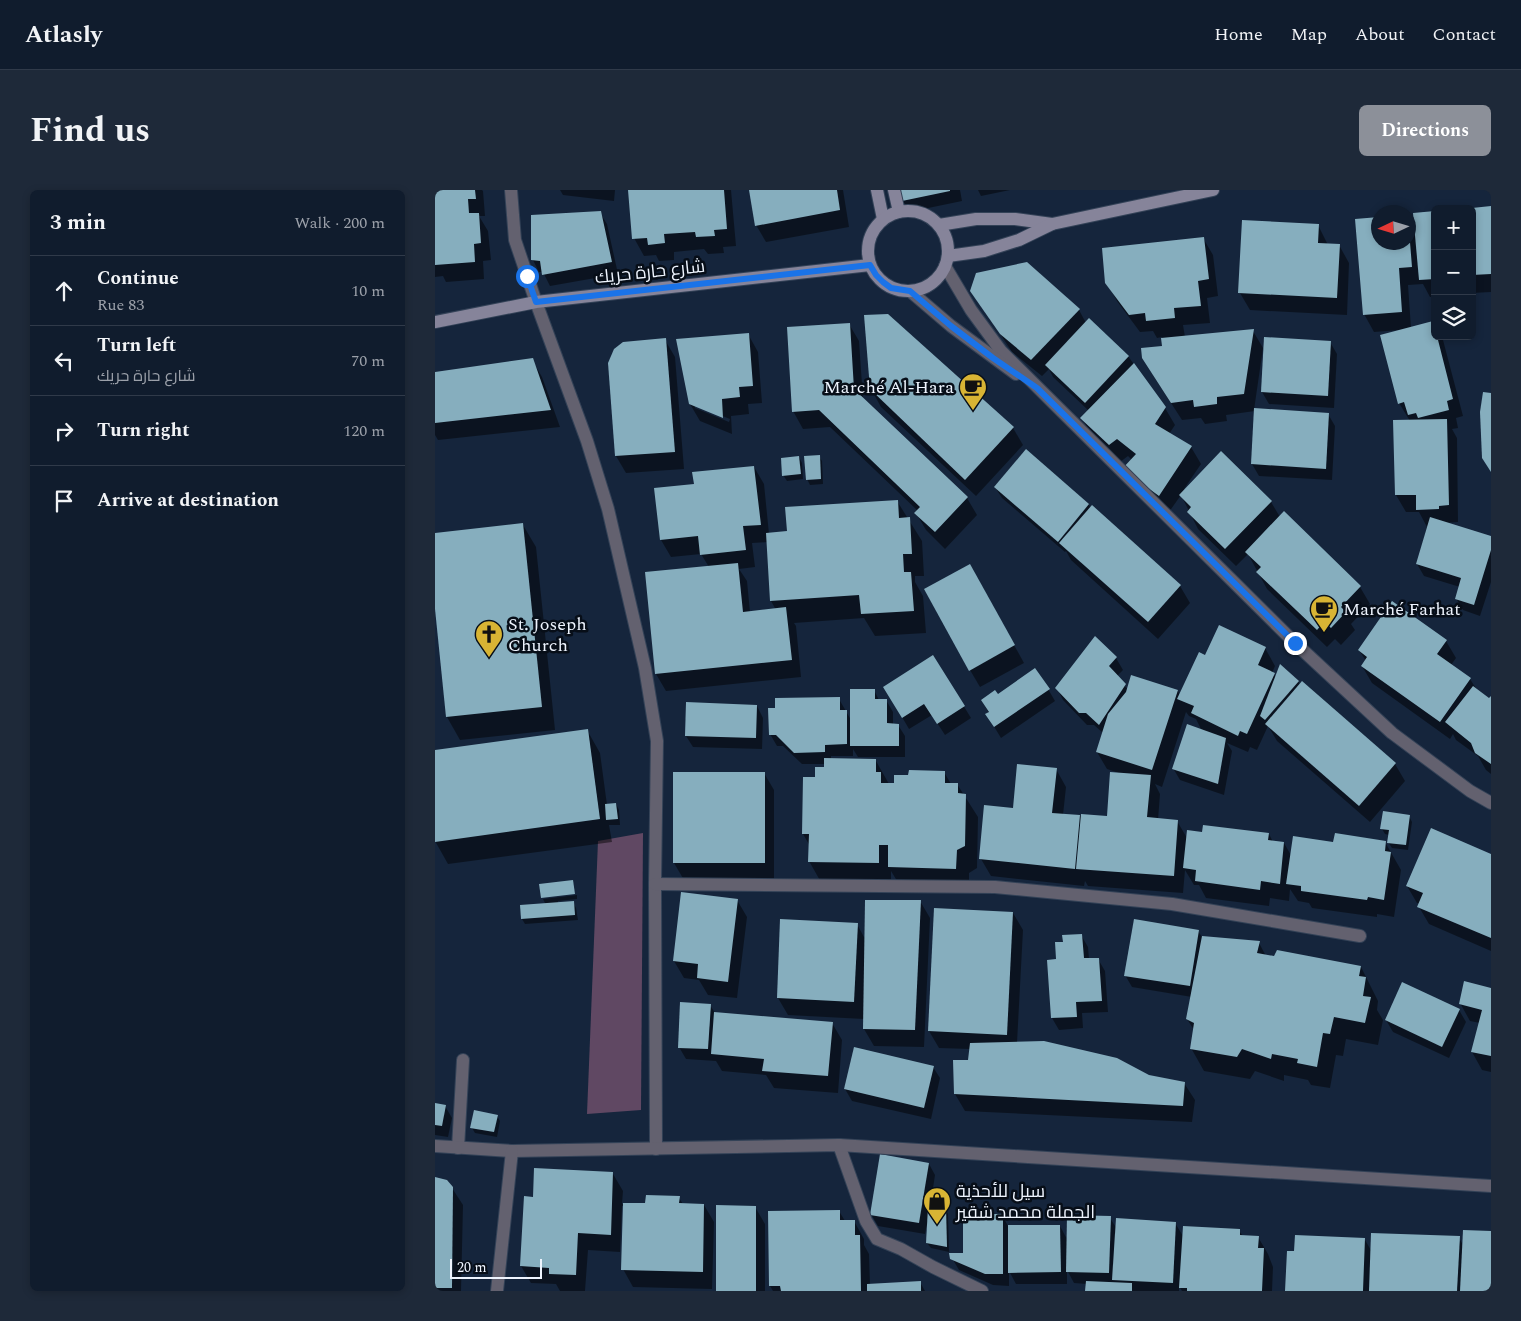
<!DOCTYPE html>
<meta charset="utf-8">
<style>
:root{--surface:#101c2d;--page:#1e2939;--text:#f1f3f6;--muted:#9ca1aa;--line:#303a49;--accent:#8c9099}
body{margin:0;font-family:Spectral,Cairo,serif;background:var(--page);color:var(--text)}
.controls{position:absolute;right:15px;top:15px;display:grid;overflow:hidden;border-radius:8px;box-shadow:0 2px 8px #0003}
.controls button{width:45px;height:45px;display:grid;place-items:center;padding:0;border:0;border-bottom:1px solid var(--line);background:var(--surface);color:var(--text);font:25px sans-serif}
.compass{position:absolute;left:936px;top:15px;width:45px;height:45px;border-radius:50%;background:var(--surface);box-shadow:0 2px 8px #0003;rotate:266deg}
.scale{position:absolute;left:15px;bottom:12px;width:92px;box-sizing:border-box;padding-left:5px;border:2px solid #eef4fe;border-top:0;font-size:14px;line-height:18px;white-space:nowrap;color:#eef4fe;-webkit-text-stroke:4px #070e18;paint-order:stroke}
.stop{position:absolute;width:15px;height:15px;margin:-11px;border:4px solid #1a73e8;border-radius:50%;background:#fff}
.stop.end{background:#1a73e8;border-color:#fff;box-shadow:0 1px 5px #0008}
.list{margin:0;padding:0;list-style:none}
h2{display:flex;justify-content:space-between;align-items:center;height:65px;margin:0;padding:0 20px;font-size:21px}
h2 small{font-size:16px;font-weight:400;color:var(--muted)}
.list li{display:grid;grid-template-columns:32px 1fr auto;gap:15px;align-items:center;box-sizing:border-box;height:70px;padding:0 20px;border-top:1px solid var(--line)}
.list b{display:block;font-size:19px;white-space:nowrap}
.list p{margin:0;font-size:16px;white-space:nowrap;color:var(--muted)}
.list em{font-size:16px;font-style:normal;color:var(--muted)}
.icon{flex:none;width:28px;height:28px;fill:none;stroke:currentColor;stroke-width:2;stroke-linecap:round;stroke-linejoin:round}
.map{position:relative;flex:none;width:1056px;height:1101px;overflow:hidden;border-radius:8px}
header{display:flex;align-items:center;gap:30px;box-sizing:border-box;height:70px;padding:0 25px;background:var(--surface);border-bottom:1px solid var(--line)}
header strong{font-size:24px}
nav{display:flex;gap:28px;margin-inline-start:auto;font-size:18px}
.intro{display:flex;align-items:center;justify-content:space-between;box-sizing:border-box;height:120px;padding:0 30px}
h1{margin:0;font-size:35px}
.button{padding:12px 22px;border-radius:8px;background:var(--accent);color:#fff;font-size:18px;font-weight:700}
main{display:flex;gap:30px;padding:0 30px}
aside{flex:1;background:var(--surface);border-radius:8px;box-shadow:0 2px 8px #0003}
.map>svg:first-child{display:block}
.forest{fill:#604863}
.shadow{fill:#0007;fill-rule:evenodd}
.building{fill:#86aebe}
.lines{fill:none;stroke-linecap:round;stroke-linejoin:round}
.lane-casing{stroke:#334257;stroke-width:14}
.street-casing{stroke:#334257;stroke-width:14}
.secondary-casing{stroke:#334257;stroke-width:14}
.lane{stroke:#63616f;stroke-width:12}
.street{stroke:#63616f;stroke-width:12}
.secondary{stroke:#86849a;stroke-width:12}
.route{stroke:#1a73e8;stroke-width:6}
.labels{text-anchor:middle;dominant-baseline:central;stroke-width:5;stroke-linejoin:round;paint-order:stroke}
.street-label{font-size:18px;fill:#eef4fe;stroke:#070e18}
.poi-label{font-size:18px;fill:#eef4fe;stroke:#070e18;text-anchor:start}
</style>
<header>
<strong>Atlasly</strong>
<nav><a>Home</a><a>Map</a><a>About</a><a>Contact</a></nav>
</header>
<div class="intro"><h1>Find us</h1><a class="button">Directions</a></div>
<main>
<aside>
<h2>3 min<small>Walk · 200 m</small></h2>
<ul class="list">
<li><svg class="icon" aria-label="ahead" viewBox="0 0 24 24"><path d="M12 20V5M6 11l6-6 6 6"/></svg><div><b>Continue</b><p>Rue 83</p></div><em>10 m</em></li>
<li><svg class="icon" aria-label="left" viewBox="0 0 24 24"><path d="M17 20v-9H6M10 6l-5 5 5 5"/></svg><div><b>Turn left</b><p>شارع حارة حريك</p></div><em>70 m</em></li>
<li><svg class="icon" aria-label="right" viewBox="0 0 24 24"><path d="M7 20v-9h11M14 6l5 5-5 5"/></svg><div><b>Turn right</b></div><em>120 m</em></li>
<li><svg class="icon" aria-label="arrive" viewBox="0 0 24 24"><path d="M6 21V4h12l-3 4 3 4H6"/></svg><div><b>Arrive at destination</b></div></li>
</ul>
</aside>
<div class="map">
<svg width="1056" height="1101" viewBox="0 0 1056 1101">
<rect width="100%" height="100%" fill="#15253c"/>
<path class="forest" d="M208,643L206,920L152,924L163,651Z"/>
<g class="shadow">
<path d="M0,0H47L48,1L50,26H44L53,41L56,70L48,71L49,89L11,92L8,86L0,87Z"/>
<path d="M125,0H180L179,11L128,5Z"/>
<path d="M194,0H296L301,56L288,57L289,63L273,64L269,59L239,62V70L224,71L221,65L209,66L199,48Z"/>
<path d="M315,0H408L414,37L331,52L321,35Z"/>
<path d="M466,0H525L527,11L474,22L468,11Z"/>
<path d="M543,0H575L546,6Z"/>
<path d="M1056,17V102L1037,103V19Z"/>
<path d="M1000,22V107H995L988,94L973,95L976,138L998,133L1000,136V146H1006L1008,150L1028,226L1021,228L1023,238L1017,239L1022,248L1023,332L1010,333L1056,348V392L1045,426L1028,420L1021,408L1025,397L989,386L982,374L992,337L984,322H971L961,305L975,231L964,213L965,140L939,142L929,124L944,52H974V29L981,43Z"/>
<path d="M165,23L172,34L183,84L115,96L108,82H104L98,70Z"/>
<path d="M883,35L893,55H904L914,73L912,125L815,120L805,103Z"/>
<path d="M768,48L778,65L783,106L772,108L775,133L748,135L750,147L818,141L828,158L819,220L893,224L900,236L897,290L824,286L817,274L820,221L791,225L792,231L770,234L766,228L747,230L718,185L728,157L727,147L722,148L718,141L705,142L682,111L672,93Z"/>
<path d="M537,101L644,120L651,133L693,166L730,218L740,235L734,244L756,257L766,274L749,299L750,300L786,263L836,312L845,327L849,323L925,397L935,414L916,434L920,440L906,455L900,449L892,457L832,399L813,364L801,376L763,339L746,305L734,322L698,296L697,270L693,266L685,272L657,246L647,228L654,221L618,187L614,179L607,186L577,162Z"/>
<path d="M453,125L578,238L588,255L541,306L446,217L436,199Z"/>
<path d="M414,134L424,151L428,209L532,308L542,325L510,359L491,340L481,323L483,321L395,237L368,239L358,221Z"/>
<path d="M313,144L323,162L327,213L313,214L314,224L296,226L297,244L265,231L255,214ZM260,215L295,229L294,232L260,218Z"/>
<path d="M230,150L240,167L249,279L191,283L181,266Z"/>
<path d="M895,152L902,164L899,218L834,214L827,202Z"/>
<path d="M97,170L107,187L125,237L3,250L0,245V183Z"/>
<path d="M591,261L654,315L656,319L657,317L745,396L755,413L723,449L636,370L631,361L630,362L567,308L560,297Z"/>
<path d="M384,266L387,271L388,294L375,295L372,289Z"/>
<path d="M364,267L367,273L368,289L352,291L348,285Z"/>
<path d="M319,277L329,294L334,344L354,342L462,311L487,351L489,386H480V392L488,406L491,443L440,446L429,428L359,433L361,436L366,487L231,501L221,484L274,377L266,364L236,367L226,350L220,299L260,295ZM333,352L336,411L341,420L315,422L312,391L304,379L320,377L317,353Z"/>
<path d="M88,335L101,357L120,540L25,550L12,527L0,407V344Z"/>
<path d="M544,392L589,473L545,497L535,480Z"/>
<path d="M660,448L681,468L688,480L682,486L693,500L697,486L743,501L745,506L771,467L830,458L840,476L837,483L841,487L863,491L865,495L867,493L960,574L970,591L935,632L842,551L833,536L822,560L815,557L813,562L792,553L797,561L789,605L745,590L738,578L767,541L761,529L754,526L751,522L727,597L720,594L725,604L723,630L742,631L752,648L834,644L838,652L849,653L857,667L899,654L950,652L966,680L959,727L942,724V727L877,718L874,713L863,711L855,699L854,711L835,708L834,716L771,708L764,695H759L750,680L748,703L653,696L650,691L649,696L556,686L546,669L579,619L621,579L631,597L628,625L673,627L684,583L672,579L662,562L668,543L659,535H652L628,510L622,498Z"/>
<path d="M1011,451L1021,468L1016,475L1035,489L1042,500L1055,510L1056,508V584L1051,580L1043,566L1021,550L1018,544L1015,549L937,493L927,476L931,471L924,460Z"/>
<path d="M498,466L536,528L510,545L497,525L474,539L456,508Z"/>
<path d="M613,499L620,511L566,548L552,525L554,523L547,511Z"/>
<path d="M439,500L444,510H451L458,522V535H463L470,546V567H423L418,559V566H396V569L441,571L454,594L509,582L516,594H522L543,627L542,678L534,683V701L467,699L456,681V695L387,694L374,671L375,656L368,644L381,589L390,578V574H367L348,556H342L335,544L404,509L416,530Z"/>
<path d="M322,516L328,528L327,559L258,557L251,546Z"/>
<path d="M152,540L165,563L172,615L181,614L184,620L185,635H174L177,652L13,674L0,651V561Z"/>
<path d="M329,583L339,600V690H249L239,673Z"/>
<path d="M974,626L977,632L973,660L957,658L953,652L954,645L950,644L947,639Z"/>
<path d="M1056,665V761L994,734L984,717L985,714L982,713L972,696Z"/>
<path d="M142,705V709L123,711V714L138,712L141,718L143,730L90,734L87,729L86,717L111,715L108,709Z"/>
<path d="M302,710L312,727L302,808L273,805L264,790L249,788L239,771Z"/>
<path d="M485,711L495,728L489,857L439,856L429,839V829L353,825L343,808L422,734L430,749Z"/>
<path d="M578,723L588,740L582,853L713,886L749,893L760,910L757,932L530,921L520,904L534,871L535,859L504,858L494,841Z"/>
<path d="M763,741L767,747L824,753L831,766L926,777L943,811L942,820L948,830L943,855L911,849L908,866L901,865L895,898L876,895L873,890L849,885V891L820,881L815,889L769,881L756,858L759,840L752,829L757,807L697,797L690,785Z"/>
<path d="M646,745L653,757L654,769H663L670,781L673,822L647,823L648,838L624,840L617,828L614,771L622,770L629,753Z"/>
<path d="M1056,799V882L1047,880L1037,862L1045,833L1035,831L1025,813Z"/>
<path d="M275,815L280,823L397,833L407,850L403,903L339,898L331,885L287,881L281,871L251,869L244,857Z"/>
<path d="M1024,820L1031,832L1014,868L958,842L951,830Z"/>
<path d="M498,877L505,888L496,929L417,911L410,899Z"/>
<path d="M0,914L10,916L17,928L13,947L0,945Z"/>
<path d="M62,926L65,931L62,947L40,943L37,938Z"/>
<path d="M494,974L500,985L495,1018H510L513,1024L514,1062L496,1058L492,1053L494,1034H492L490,1044L443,1036L436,1024Z"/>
<path d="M178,984L188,1001L187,1014L212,1015L244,1008L248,1014L269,1015L279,1032L277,1099L198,1097L188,1079L189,1016H187L185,1062L153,1060L150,1101H125L121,1094L96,1093L86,1076L99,1008Z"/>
<path d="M0,989L17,998L28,1015L26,1101H0Z"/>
<path d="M320,1017L330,1034V1101H282Z"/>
<path d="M404,1021L410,1031H419L429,1049V1055L434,1064L435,1095L485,1092L490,1101H338L335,1096L334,1022Z"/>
<path d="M567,1025L573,1036H625L633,1051L675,1028L682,1039L740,1033L748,1046L804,1041L808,1046L823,1047L833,1064L838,1077L837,1101H747L744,1096V1101H652V1094L639,1093L632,1080V1094H581L574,1081V1096L558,1095L524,1080L517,1068L529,1064Z"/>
<path d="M1056,1042V1101H852L860,1062L930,1050L937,1062L1024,1048L1028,1055Z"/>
</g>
<g class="building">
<path d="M0,0H40L41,9H33L34,23H44L46,53L39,54L40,72L0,75Z"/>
<path d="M193,0H289L292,39L279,40L280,46L261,47L260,42L229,44L230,53L213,55L212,48L197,49Z"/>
<path d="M314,0H402L405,20L320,36Z"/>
<path d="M464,0H515V1L467,11Z"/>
<path d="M1056,16V84L1037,85V18Z"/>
<path d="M166,21L177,72L107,85L105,71L96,70V25Z"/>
<path d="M1000,21V89L984,90L978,23Z"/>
<path d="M944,27V52H975L977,77L964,78L967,122L928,125L920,29Z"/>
<path d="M807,30L884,34L883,53L905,54L902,108L803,103Z"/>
<path d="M769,47L774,89L763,91L766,116L739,118L740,128L711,131L710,123L694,125L670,93L667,58Z"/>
<path d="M592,72L645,119L596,170L565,144L535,101L541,83Z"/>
<path d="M453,124L579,237L530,290L435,199L429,125Z"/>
<path d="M654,128L694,166L650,213L610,175Z"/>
<path d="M998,131L1000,146H1002L1018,209L1012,211L1014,220L983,228L981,223L973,225L969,212L963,214L945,145Z"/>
<path d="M415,133L419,199L533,307L500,342L479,323L485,317L384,220L357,222L352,137Z"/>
<path d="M819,139L809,204L782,207V214L759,217L758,210L736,213L707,168L706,158L727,156L726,148Z"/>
<path d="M314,143L318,196L304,197L305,207L287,209L288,228L254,214L241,149Z"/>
<path d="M829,147L896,151L893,206L826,202Z"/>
<path d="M231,148L240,262L180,266L173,173L179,159L188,152Z"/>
<path d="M98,168L116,220L0,233V182Z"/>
<path d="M699,173L731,217L720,234L757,256L724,306L687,279L701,264L682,249L674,255L645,228Z"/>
<path d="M1048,202L1056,203V282L1047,268L1045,222Z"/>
<path d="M819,218L894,223L891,279L816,274Z"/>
<path d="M1012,229L1014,315L1004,316V319L981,320V305H960L958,230Z"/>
<path d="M591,259L654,314L623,352L559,297Z"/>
<path d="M786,261L837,311L790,359L752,322L756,317L744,305Z"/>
<path d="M385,265L386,289L371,290L369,266Z"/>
<path d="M364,266L366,284L347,286L346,268Z"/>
<path d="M319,276L326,335L308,336L311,360L265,365L263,346L225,350L219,298L259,294L257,282Z"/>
<path d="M463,310L464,328L475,327L477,364H468L469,382H476L479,421L426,424L424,405L335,411L331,343L352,341L350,317Z"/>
<path d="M657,315L746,395L713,432L624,353Z"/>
<path d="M849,321L926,396L906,417L911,422L896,438L889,432L882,440L821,382L826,377L810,362Z"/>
<path d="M995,327L1056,346V360L1039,415L1020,409L1026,388L981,374Z"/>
<path d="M88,333L107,517L11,527L0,419V343Z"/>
<path d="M303,373L308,422L351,417L357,470L220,484L210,382Z"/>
<path d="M535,374L580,455L534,481L489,399Z"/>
<path d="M957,411L1012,450L1002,464L1036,488L1005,532L926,476L932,467L923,460Z"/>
<path d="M784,435L831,457L823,475L840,483L812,544L805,541L803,546L756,523L759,516L742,509L764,462L770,465Z"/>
<path d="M660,446L682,467L674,476L691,494L664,535L651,523H644L620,498Z"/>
<path d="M498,465L530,516L502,534L489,514L467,528L448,497Z"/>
<path d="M845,474L864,491L830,530L825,526Z"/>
<path d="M600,478L615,499L559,537L550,524L554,522L546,510L560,500L563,504Z"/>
<path d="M696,485L743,500L717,580L661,562L673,524L691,502Z"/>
<path d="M867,491L961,573L924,616L830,534Z"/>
<path d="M1038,496L1054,508L1056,506V574L1040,563L1036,553L1010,532Z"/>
<path d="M415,499H440V509H452V533L464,534V556H415Z"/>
<path d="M405,507V520H412V554L390,555V562L359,563L341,545H334L333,518H340V508Z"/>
<path d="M251,512L322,515L321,548L250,546Z"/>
<path d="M752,534L791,548L783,594L737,579Z"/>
<path d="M153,539L165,629L0,652V560Z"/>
<path d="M389,568L441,569V582H446V593H459V585H473L474,580L510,581V593H523V603L531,604L530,656L522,660L521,679L453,677V655H444V673L373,672L374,644H367L368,587H380V577H389Z"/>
<path d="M582,574L622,578L617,623L645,625L640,679L544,669L549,615L578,618Z"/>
<rect x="238" y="582" width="92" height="91"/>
<path d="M675,582L716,585L712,627L743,630L739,686L641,679L646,624L672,626Z"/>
<path d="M181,613L183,629L171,630L170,614Z"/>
<path d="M948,621L975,625L971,655L952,653L954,640L945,639Z"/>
<path d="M768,635L834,643L833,650L849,652L845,694L826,691L825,700L760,691L761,680L748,678L752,640L767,642Z"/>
<path d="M996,638L1056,664V748L982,717L988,703L971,696Z"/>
<path d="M900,643L951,651L950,661L956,662L949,710L933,707L932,710L866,701V696L851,694L858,646L898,652Z"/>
<path d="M138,690L140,704L106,708L104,694Z"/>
<path d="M246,702L303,709L293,792L262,788L263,774L238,771Z"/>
<path d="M430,710H486L480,840L428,839Z"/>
<path d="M139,711L140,725L86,729L85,715Z"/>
<path d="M499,718L578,722L572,845L493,841Z"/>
<path d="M345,729L423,733L419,812L342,808Z"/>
<path d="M699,729L764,740L755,796L689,786Z"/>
<path d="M647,744L649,768H664L667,811L641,812L642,827L616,828L612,770L621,769L620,752H628L627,745Z"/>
<path d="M767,746L825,751L822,763L839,766L842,760L926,776L924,786L931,787L928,806L936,807L930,833L899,827L895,844L888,843L882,877L862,873L863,869L837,864L836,869L807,859L802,867L755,859L759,833L751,829Z"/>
<path d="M1029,791L1056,798V866L1036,862L1047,820L1024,814Z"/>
<path d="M967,792L1025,819L1007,857L950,830Z"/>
<path d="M245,812L276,814L273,859L243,858Z"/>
<path d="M279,822L398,832L393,886L327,881L329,869L276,864Z"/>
<path d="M609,851L682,868L714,885L750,892L748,916L519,904L518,870H533L535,853Z"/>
<path d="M419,857L499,876L489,918L409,899Z"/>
<path d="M0,913L11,915L7,936L0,935Z"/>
<path d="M39,920L63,925L59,942L35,938Z"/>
<path d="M445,964L494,973L484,1033L435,1025Z"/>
<path d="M99,978L178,982L176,1045L143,1043L141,1085L114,1084V1078L85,1076L89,1006L98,1007Z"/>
<path d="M0,987L12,990L18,997L17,1098H0Z"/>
<path d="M211,1005L245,1006L244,1013L269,1014L268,1082L186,1080L188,1013H210Z"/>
<path d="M281,1015L321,1016V1101H281Z"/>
<path d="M493,1017H511L512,1057L491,1053Z"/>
<path d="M405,1020V1030H420V1045H425L426,1101H346L345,1096H334L333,1021Z"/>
<path d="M528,1024H568V1084H550L515,1069L514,1063H528Z"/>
<path d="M632,1025L676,1026L674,1083L631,1082Z"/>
<path d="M681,1028L741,1032L738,1093L677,1090Z"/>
<path d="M573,1035H625L626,1082L573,1083Z"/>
<path d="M748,1036L805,1039V1045L824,1046L823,1058H829L827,1101H752V1098H744Z"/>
<path d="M1028,1040L1056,1041V1101H1025Z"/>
<path d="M936,1043L1025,1046L1022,1101H934Z"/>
<path d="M860,1045L930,1048L928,1101H850L852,1061H859Z"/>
<path d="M486,1091V1101H432V1094Z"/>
<path d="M651,1091L697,1093V1101H650Z"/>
</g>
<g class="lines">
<g class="lane-casing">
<path id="lane" d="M23,958L28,870"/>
</g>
<g class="street-casing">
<g id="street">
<path d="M76,0L80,50L101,112L152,251L173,319L210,478L222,551L220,694L221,959"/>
<path d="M510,76L536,120L566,161L860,453L957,543L1035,601L1056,613"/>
<path d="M475,101L516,136L581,184"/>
<path d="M220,694L560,697L737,714L925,746"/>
<path d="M404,955L431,1031L442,1049L466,1059L498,1077L547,1101"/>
<path d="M0,956L77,961L404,955L1056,996"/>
<path d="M62,1101L77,961"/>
</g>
</g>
<g class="secondary-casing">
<g id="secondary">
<path d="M442,0L448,29"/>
<path d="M459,0L464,22"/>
<circle cx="473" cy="61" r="40"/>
<path d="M504,35L541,29H580L617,34"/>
<path d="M513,66L549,61L584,50L617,34L778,0"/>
<path d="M0,132L101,112L435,75"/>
</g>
</g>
<use href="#lane" class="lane"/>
<use href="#street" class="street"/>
<use href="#secondary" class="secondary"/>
</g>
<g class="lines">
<path class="route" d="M92,86L101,112L435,75L441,85L448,92L456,98L475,101L516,136L558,168L602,198L860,453"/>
</g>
<defs>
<g id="cafe-pin" transform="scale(1.4375)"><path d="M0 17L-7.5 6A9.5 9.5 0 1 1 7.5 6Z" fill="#d8b434" stroke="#070e18"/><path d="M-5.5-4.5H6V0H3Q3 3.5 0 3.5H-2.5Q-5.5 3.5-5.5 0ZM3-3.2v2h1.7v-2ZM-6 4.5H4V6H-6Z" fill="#111"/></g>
<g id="church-pin" transform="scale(1.4375)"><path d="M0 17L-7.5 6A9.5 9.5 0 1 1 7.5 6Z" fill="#d8b434" stroke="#070e18"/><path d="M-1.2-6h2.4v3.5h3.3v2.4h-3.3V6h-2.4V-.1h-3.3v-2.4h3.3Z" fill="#111"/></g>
<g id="shop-pin" transform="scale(1.4375)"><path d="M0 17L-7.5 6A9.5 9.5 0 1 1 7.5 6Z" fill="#d8b434" stroke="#070e18"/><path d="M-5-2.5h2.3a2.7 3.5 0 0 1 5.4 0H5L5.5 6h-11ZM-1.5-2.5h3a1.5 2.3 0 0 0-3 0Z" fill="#111"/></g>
</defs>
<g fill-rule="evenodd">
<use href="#cafe-pin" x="538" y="197"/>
<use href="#cafe-pin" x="889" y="419"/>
<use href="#church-pin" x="54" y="444"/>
<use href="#shop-pin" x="502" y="1011"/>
</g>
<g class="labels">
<g class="street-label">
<text transform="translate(215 82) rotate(-6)">شارع حارة حريك</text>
</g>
<g class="poi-label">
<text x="519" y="197" text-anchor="end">Marché Al-Hara</text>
<text x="908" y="419">Marché Farhat</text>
<text x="73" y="434">St. Joseph<tspan x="73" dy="21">Church</tspan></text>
<text x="521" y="1001">سيل للأحذية<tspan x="521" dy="21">الجملة محمد شقير</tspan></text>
</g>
</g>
</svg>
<div class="controls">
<button>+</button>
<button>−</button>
<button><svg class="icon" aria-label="layers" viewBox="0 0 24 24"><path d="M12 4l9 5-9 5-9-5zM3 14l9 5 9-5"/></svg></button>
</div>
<svg class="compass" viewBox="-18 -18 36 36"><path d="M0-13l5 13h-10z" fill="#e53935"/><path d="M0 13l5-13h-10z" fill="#9ca1aa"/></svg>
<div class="scale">20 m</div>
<div class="stop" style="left:92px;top:86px"></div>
<div class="stop end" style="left:860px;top:453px"></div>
</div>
</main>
